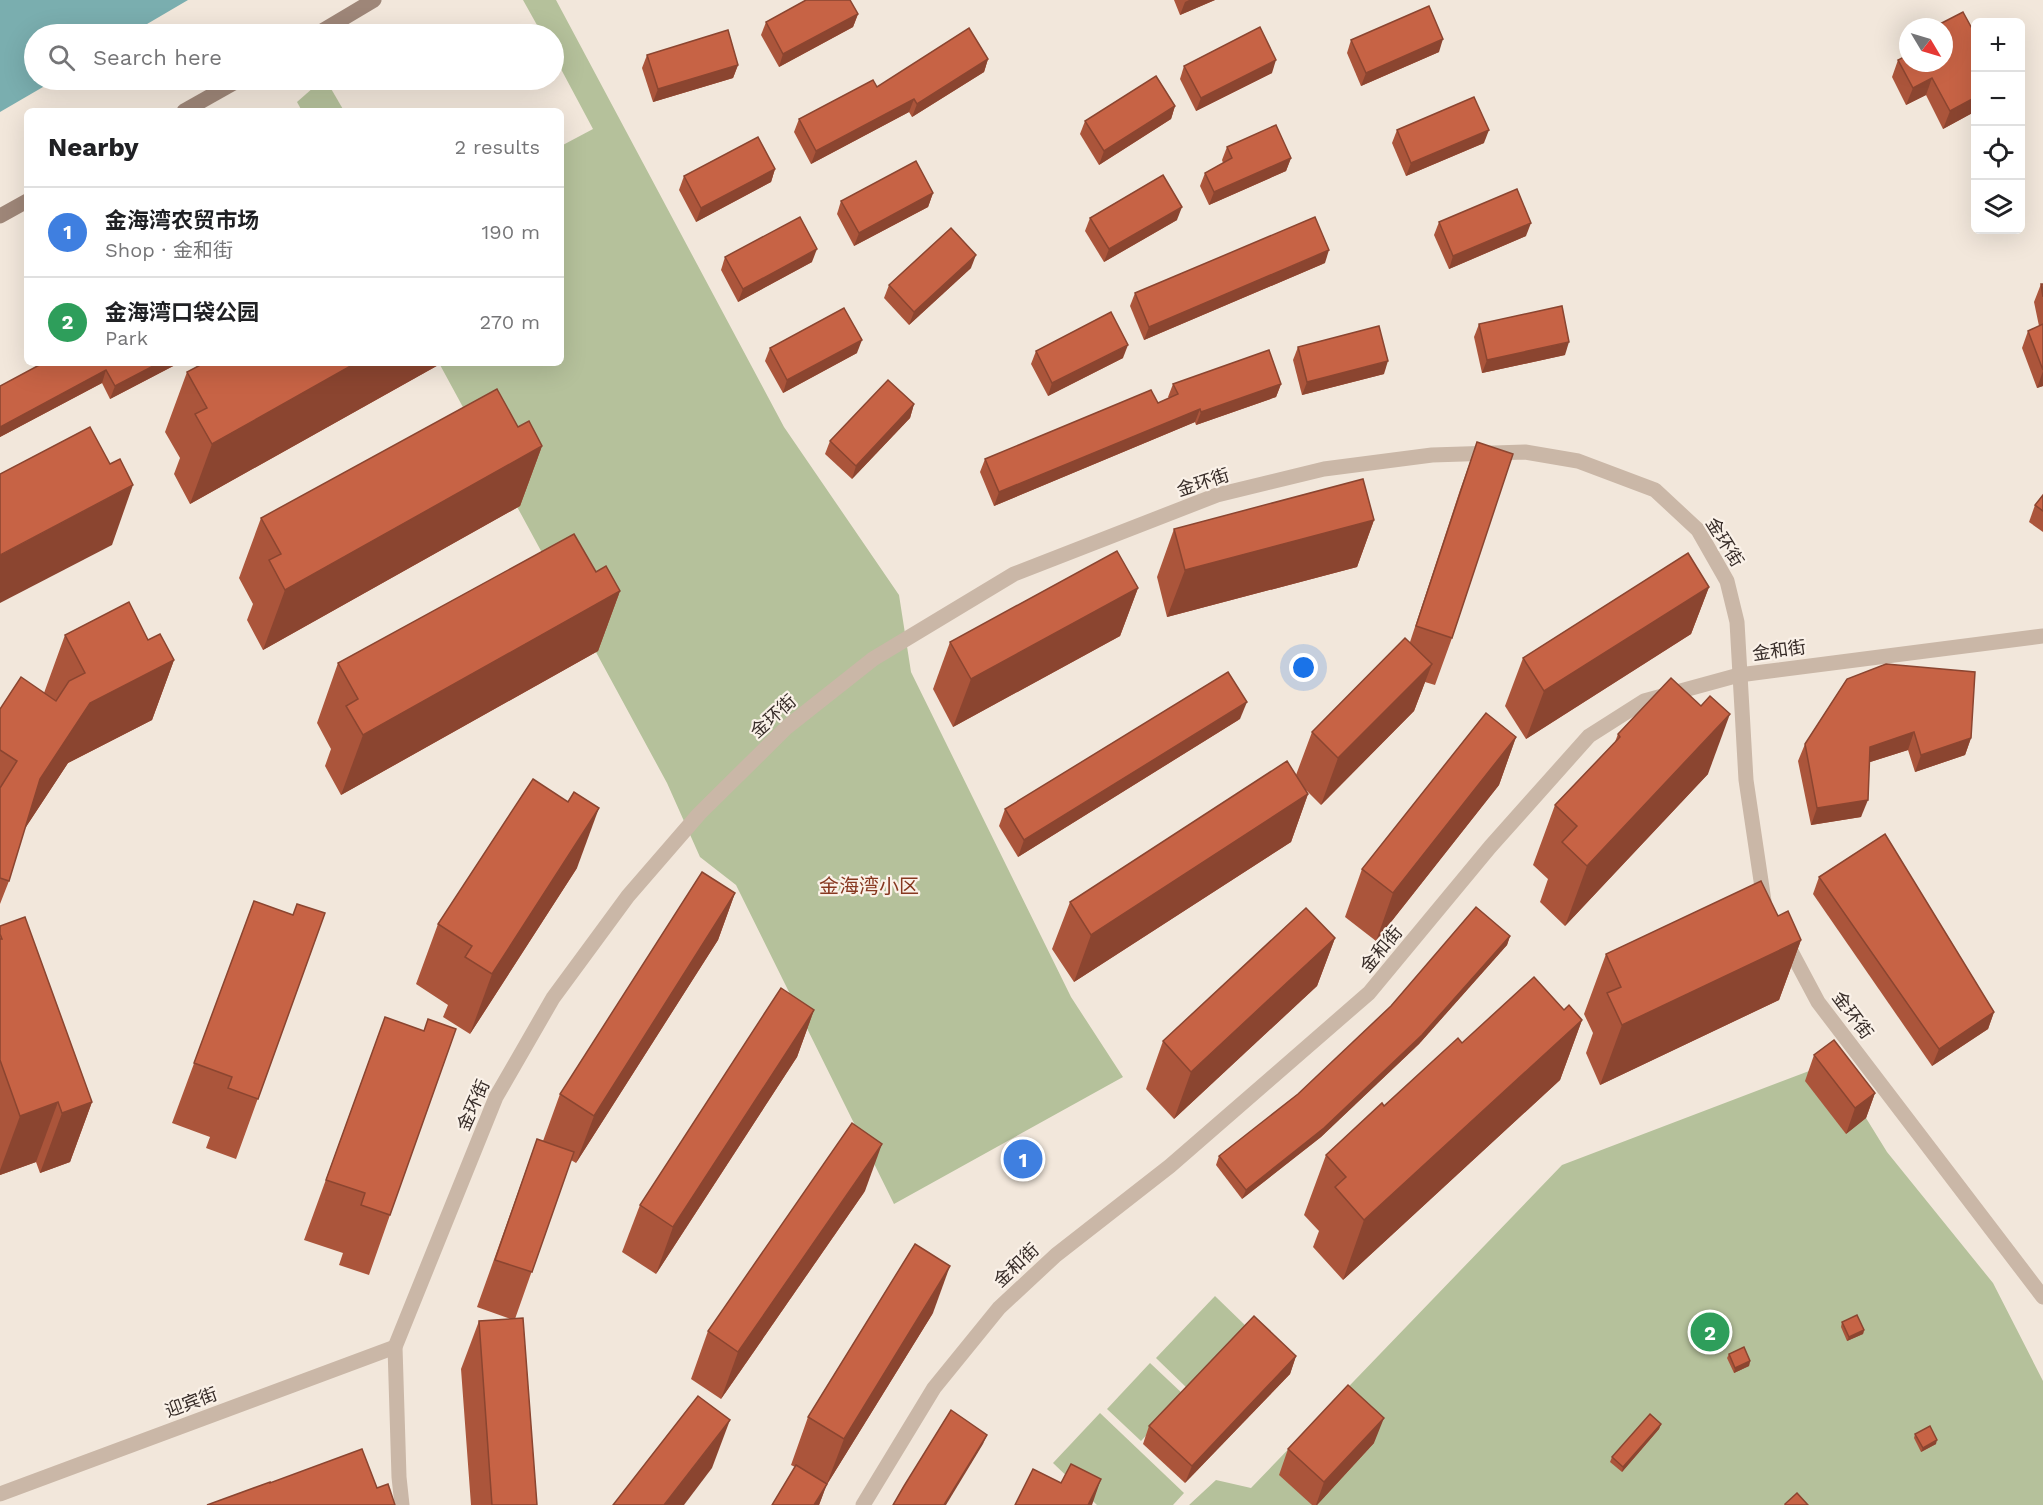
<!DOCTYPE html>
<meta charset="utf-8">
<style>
:root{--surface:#fff;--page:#f2f2f2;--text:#202124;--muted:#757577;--line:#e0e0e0;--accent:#0b8043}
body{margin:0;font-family:"Work Sans","Noto Sans SC",sans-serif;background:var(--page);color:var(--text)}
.controls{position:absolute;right:18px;top:18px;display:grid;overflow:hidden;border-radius:9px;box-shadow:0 6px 24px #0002}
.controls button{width:54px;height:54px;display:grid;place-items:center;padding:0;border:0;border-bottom:2px solid var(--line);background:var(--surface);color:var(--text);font:30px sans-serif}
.compass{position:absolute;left:1899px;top:18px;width:54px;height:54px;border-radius:50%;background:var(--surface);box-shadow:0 6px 24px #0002;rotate:128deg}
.you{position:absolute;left:1304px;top:668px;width:21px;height:21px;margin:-15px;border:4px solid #fff;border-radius:50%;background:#1a73e8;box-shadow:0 0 0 9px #1a73e833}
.badge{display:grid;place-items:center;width:39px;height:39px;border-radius:50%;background:var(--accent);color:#fff;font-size:20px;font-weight:700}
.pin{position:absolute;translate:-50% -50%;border:3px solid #fff;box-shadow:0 2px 6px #0006}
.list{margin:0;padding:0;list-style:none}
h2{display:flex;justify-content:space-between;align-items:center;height:78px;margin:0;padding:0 24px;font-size:26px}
h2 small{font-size:20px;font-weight:400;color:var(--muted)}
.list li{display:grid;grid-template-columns:39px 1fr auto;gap:18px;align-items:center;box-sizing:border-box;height:90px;padding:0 24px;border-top:2px solid var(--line)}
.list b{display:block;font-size:22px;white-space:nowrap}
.list p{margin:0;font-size:20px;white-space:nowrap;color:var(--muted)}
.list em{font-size:20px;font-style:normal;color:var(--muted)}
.icon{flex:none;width:33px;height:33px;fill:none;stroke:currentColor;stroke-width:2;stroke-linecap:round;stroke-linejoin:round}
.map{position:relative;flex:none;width:2043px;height:1505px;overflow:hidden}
.search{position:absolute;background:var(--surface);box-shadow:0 6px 24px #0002;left:24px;top:24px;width:540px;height:66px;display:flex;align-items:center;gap:15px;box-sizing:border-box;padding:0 21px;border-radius:33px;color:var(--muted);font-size:22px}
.panel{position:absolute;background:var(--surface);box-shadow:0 6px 24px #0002;left:24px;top:108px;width:540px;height:258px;border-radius:9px}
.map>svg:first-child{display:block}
.green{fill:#b5c19b}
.water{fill:#7aaeaf}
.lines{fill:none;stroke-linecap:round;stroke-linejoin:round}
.street{stroke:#cab7a7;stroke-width:15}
.secondary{stroke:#9e8678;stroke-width:15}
.wall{fill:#ab553b}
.shaded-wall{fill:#8b4530}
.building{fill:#c76345;stroke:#8b4530;stroke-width:1.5}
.labels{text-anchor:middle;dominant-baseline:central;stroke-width:4.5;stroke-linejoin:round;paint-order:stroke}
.street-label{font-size:18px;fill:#372c28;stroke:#faf1e8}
.neighbourhood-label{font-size:20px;fill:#873820;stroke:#faf1e8}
</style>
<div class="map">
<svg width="2043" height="1505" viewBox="0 0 2043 1505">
<rect width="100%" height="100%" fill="#f2e7db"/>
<g class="green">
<path d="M523,0H556L784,427L899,595L911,672L1071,997L1123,1077L894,1204L736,885L700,857L667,783L439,363H561V146L593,129L554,56V34H542Z"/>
<path d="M322,80H326L344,111H302L297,102Z"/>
<path d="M1825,1065L1866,1118L1887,1152L1993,1283L2043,1381V1505H1189L1216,1480L1251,1488L1562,1165Z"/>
<path d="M1215,1296L1249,1329L1190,1391L1156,1358Z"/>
<path d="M1150,1363L1184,1395L1141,1441L1107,1409Z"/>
<path d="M1100,1413L1184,1493L1173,1505H1097L1053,1463Z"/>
</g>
<path class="water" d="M0,0H188L130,34H34V80H55L0,112Z"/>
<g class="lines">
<g class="street">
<path d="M1785,940L1818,1002L2043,1297"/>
<path d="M0,1494L395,1347"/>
<path d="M402,1505L399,1477L395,1347L496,1097L553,998L628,896L699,814L787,727L873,659L1014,574L1217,495L1324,469L1432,455L1525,452L1578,461L1655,490L1698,530L1727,581L1737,622L1746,780L1764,901"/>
<path d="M863,1505L934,1388L999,1308L1056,1255L1170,1166L1369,993L1490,847L1589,736L1644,701L1739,675L2043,636"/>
</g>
<g class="secondary">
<path d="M317,34L374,0"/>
<path d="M184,111L239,80"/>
<path d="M0,216L27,201"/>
</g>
</g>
<g class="wall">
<path d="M1174,0H1215L1180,15Z"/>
<path d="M858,14L853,27L779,67L761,35L766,22Z"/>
<path d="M1976,36V111L1943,129L1926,95L1906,105L1892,77L1898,60Z"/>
<path d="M1351,40L1439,52L1361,86L1347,53Z"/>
<path d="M647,55L738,65L733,78L653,102L642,68Z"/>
<path d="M988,59L984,72L912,117L909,112L811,164L794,132L799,119Z"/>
<path d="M1184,66L1272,73L1196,111L1180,79Z"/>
<path d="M1175,106L1171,119L1099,165L1080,134L1085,121Z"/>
<path d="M1397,130L1484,143L1406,176L1392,143Z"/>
<path d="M1227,147L1291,158L1286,171L1209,205L1200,186L1205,173L1223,163L1222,160Z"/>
<path d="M775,169L771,182L696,222L679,190L684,176Z"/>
<path d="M933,193L928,207L854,246L837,214L841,201Z"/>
<path d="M1090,218L1177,220L1104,262L1085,231Z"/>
<path d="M1439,222L1526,236L1449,269L1434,235Z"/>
<path d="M725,257L812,262L738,302L721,270Z"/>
<path d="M1325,263L1144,340L1130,306L1135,293Z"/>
<path d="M971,268L909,325L884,298L889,285Z"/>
<path d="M2041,284H2043V386L2037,388L2022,348L2028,331L2039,326L2034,302Z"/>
<path d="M1479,324L1565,355L1482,373L1474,337Z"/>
<path d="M1298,347L1384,374L1302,395L1293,360Z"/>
<path d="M770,348L857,353L783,393L765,361Z"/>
<path d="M1036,351L1123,358L1048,396L1031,364Z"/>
<path d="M81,363H179L110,399L102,383L0,437V386L77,365Z"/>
<path d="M204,363H442L190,504L174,474L180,458L165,432L187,372Z"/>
<path d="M1173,384H1281L1276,397L1196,425L1195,422L994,506L980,472L985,459L1158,403L1169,398L1168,397Z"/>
<path d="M914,404L910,418L852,479L825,454L830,441Z"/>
<path d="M518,427L542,446L520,506L263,650L247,620L253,604L239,578L261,518Z"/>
<path d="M1477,442L1452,638L1435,685L1425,682L1414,711L1321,805L1306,790L1308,794L1291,842L1074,982L1052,949L1070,902L1296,775L1312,732L1410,642L1460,490Z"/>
<path d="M2043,495V532L2029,522L2035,505Z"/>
<path d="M1374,520L1357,567L1167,617L1157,577L1174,529Z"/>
<path d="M596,572L620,591L598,651L341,795L325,766L331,749L317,723L338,663Z"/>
<path d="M1709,587L1691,634L1526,739L1505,706L1523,658Z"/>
<path d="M1138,588L1120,636L953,727L933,689L950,642Z"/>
<path d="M65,635L148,640L174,660L152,720L68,763L24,830L9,881L0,904V709L44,693Z"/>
<path d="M1847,679L1971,738L1965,755L1915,772L1908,750L1870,762L1861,817L1811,825L1798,761L1805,744Z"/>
<path d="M1240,719L1018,857L999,826L1005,809Z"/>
<path d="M1618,734L1708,774L1565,926L1540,902L1548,879L1533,865L1555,805L1615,742Z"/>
<path d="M1516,737L1499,785L1376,941L1345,917L1362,869Z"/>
<path d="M577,868L470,1034L443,1017L448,1005L416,984L438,924Z"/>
<path d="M1819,877L1994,1012L1988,1029L1932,1066L1813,894Z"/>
<path d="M735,893L718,940L576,1163L571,1160L515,1319L537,1505H471L461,1369L479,1321L511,1319L477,1307L537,1139L543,1141L560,1094Z"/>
<path d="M254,901L293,915L325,913L236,1159L206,1148L210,1137L172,1123Z"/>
<path d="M1778,916L1801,940L1779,1000L1600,1085L1586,1053L1593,1033L1584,1014L1606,954Z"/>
<path d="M0,926L92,1102L70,1162L40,1173L36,1162L0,1175Z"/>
<path d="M1510,936L1507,945L1419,1044L1321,1137L1242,1199L1216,1165L1219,1156Z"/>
<path d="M1335,938L1317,986L1174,1119L1146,1089L1163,1041Z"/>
<path d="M814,1010L797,1057L656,1274L622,1252L640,1205Z"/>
<path d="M1564,1010L1582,1020L1560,1080L1343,1280L1313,1247L1319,1231L1304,1215L1326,1155L1384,1106Z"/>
<path d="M385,1017L390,1215L369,1275L339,1265L343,1253L304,1240Z"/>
<path d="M1814,1055L1875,1093L1866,1118L1846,1134L1805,1081Z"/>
<path d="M865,1191L721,1399L691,1379L708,1331Z"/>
<path d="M933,1313L826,1486L819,1505L795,1467L791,1465L808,1417Z"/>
<path d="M1842,1322L1864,1330L1863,1334L1847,1341L1841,1327Z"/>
<path d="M1729,1354L1750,1361L1749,1366L1734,1373L1727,1358Z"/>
<path d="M1296,1356L1290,1374L1185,1483L1143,1444L1149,1426Z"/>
<path d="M1661,1424L1659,1429L1622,1472L1610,1462L1612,1457Z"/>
<path d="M1915,1434L1936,1444L1921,1452L1914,1438Z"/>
<path d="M1374,1443L1317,1505H1312L1279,1475L1288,1449Z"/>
</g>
<g class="shaded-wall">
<path d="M1189,0H1215L1180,15L1185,2Z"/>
<path d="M858,14L853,27L779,67L783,54Z"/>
<path d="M1443,39L1439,52L1361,86L1366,73Z"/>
<path d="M988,59L984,72L912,117L917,104Z"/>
<path d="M1276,60L1272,73L1196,111L1201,98Z"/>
<path d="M738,65L733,78L653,102L658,89Z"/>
<path d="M1932,78L1926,95L1906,105L1913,88Z"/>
<path d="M1976,97V111L1943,129L1950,111Z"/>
<path d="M914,99L909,112L811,164L816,151Z"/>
<path d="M1175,106L1171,119L1099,165L1104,151Z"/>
<path d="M1489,130L1484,143L1406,176L1411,163Z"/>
<path d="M1291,158L1286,171L1209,205L1214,192Z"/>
<path d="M775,169L771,182L696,222L701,208Z"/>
<path d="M933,193L928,207L854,246L859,233Z"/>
<path d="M1182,207L1177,220L1104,262L1109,249Z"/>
<path d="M1531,223L1526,236L1449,269L1453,256Z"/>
<path d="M817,249L812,262L738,302L743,289Z"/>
<path d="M1329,250L1325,263L1144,340L1149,327Z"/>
<path d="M976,255L971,268L909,325L914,312Z"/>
<path d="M862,340L857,353L783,393L787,380Z"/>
<path d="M1569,342L1565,355L1482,373L1487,360Z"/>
<path d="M1128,345L1123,358L1048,396L1052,383Z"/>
<path d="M1388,361L1384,374L1302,395L1307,382Z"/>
<path d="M159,363H179L110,399L115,386Z"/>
<path d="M356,363H442L190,504L212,444Z"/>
<path d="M106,370L102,383L0,437V427Z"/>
<path d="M2043,371V386L2037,388Z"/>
<path d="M1281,384L1276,397L1196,425L1201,412Z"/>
<path d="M914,404L910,418L852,479L856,466Z"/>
<path d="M1200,409L1195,422L994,506L999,492Z"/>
<path d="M542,446L520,506L263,650L285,590Z"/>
<path d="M133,485L112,545L0,603V555Z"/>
<path d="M1374,520L1357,567L1167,617L1185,570Z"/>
<path d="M1709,587L1691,634L1526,739L1544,691Z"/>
<path d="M1138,588L1120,636L953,727L971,679Z"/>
<path d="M620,591L598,651L341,795L363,735Z"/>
<path d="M174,660L152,720L68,763L18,839L40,779L90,703Z"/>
<path d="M1432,664L1414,711L1321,805L1338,758Z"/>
<path d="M1247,702L1240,719L1018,857L1024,840Z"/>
<path d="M1730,714L1708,774L1565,926L1587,866Z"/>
<path d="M1914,732L1908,750L1864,764L1870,747Z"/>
<path d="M1516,737L1499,785L1376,941L1393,893Z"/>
<path d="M1971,738L1965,755L1915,772L1921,755Z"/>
<path d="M1308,794L1291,842L1074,982L1091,935Z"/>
<path d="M1868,800L1861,817L1811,825L1817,808Z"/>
<path d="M599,808L577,868L470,1034L492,974Z"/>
<path d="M735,893L718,940L576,1163L594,1116Z"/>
<path d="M1510,936L1507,945L1419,1044L1321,1137L1242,1199L1246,1190Z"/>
<path d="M1335,938L1317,986L1174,1119L1191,1072Z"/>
<path d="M1801,940L1779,1000L1600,1085L1622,1025Z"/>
<path d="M814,1010L797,1057L656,1274L673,1227Z"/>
<path d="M1994,1012L1988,1029L1932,1066L1939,1049Z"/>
<path d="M1582,1020L1560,1080L1343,1280L1364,1220Z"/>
<path d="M1875,1093L1866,1118L1846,1134L1855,1108Z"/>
<path d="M58,1102L36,1162L0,1175V1170L20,1116Z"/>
<path d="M92,1102L70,1162L40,1173L62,1113Z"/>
<path d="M882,1144L865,1191L721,1399L738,1352Z"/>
<path d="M950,1266L933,1313L826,1486L844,1439Z"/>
<path d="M1864,1330L1863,1334L1847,1341L1849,1337Z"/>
<path d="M1296,1356L1290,1374L1185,1483L1192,1466Z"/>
<path d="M1750,1361L1749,1366L1734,1373L1735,1368Z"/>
<path d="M1384,1418L1374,1443L1317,1505H1316L1324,1482Z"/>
<path d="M730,1420L712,1468L684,1505H664Z"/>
<path d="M1661,1424L1659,1429L1622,1472L1623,1467Z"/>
<path d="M987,1435L983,1444L946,1505H944Z"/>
<path d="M1937,1440L1936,1444L1921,1452L1923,1448Z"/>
<path d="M1101,1479L1092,1505H1088Z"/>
<path d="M827,1484L819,1505H814Z"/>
</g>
<g class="building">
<path d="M806,0H850L858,14L783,54L766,22Z"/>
<path d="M1429,6L1443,39L1366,73L1351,40Z"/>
<path d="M1963,12L1976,36V97L1950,111L1932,78L1913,88L1898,60L1908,55V63H1944V27H1934Z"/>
<path d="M1260,27L1276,60L1201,98L1184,66Z"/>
<path d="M969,28L988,59L917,104L914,99L816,151L799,119L873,80L877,87Z"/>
<path d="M728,30L738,65L658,89L647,55Z"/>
<path d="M1156,76L1175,106L1104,151L1085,121Z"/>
<path d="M1474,97L1489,130L1411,163L1397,130Z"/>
<path d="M1276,125L1291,158L1214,192L1205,173L1232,158L1227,147Z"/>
<path d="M758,137L775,169L701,208L684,176Z"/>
<path d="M916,161L933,193L859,233L841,201Z"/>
<path d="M1163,175L1182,207L1109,249L1090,218Z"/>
<path d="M1517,189L1531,223L1453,256L1439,222Z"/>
<path d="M800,217L817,249L743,289L725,257Z"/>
<path d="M1315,217L1329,250L1149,327L1135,293Z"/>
<path d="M951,228L976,255L914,312L889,285Z"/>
<path d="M2041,284H2043V297Z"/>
<path d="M1562,306L1569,342L1487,360L1479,324Z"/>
<path d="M844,308L862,340L787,380L770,348Z"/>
<path d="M1111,312L1128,345L1052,383L1036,351Z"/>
<path d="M2043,324V370L2028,331Z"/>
<path d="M1379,326L1388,361L1307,382L1298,347Z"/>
<path d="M1269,350L1281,384L1201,412L1200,409L999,492L985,459L1151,390L1158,403L1178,394L1173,384Z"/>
<path d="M43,363H76L77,365L81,363H159L115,386L106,370L0,427V386Z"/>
<path d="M204,363H356L212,444L195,414L207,408L187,372Z"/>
<path d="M888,380L914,404L856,466L830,441Z"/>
<path d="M497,389L518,427L529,421L542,446L285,590L269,560L281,554L261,518Z"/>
<path d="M90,427L110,464L120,459L133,485L0,555V474Z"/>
<path d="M1477,442L1513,454L1452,638L1416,626Z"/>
<path d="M1363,479L1374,520L1185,570L1174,529Z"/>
<path d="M2043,495V511L2035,505Z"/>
<path d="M574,534L596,572L606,566L620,591L363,735L346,706L358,699L338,663Z"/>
<path d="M1117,551L1138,588L971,679L950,642Z"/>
<path d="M1688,553L1709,587L1544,691L1523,658Z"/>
<path d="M129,602L148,640L160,634L174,660L90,703L40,779L9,881L0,878V788L17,761L0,750V709L21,677L56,701L69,681L85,673L65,635Z"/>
<path d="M1405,638L1432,664L1338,758L1312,732Z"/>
<path d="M1886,664L1975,672L1971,738L1921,755L1914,732L1870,747L1868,800L1817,808L1805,744L1847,679Z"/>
<path d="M1228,672L1247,702L1024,840L1005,809Z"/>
<path d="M1671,678L1701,706L1710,696L1730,714L1587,866L1562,842L1577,826L1555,805L1620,737L1618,734Z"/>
<path d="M1486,713L1516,737L1393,893L1362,869Z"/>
<path d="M1287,761L1308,794L1091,935L1070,902Z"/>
<path d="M533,779L568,802L574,792L599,808L492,974L465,957L472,946L438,924Z"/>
<path d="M1885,834L1994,1012L1939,1049L1819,877Z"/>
<path d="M702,872L735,893L594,1116L560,1094Z"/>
<path d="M1761,881L1778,916L1788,911L1801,940L1622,1025L1607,993L1621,987L1606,954Z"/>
<path d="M254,901L293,915L297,904L325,913L258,1099L228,1088L232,1077L194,1063Z"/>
<path d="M1476,907L1510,936L1422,1035L1324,1128L1246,1190L1219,1156L1298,1094L1391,1006Z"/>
<path d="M1306,908L1335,938L1191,1072L1163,1041Z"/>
<path d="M25,917L92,1102L62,1113L58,1102L20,1116L0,1060V939H2L0,934V926Z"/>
<path d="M1534,977L1564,1010L1569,1005L1582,1020L1364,1220L1335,1187L1346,1177L1326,1155L1382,1103L1384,1106L1458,1038L1462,1043Z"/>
<path d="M781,988L814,1010L673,1227L640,1205Z"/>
<path d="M385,1017L424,1031L428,1019L456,1029L390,1215L361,1205L365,1193L326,1180Z"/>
<path d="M1834,1040L1875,1093L1855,1108L1814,1055Z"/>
<path d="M852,1123L882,1144L738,1352L708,1331Z"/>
<path d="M537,1139L574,1152L532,1272L495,1260Z"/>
<path d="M915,1244L950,1266L844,1439L808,1417Z"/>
<path d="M1857,1315L1864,1330L1849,1337L1842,1322Z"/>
<path d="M1254,1316L1296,1356L1192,1466L1149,1426Z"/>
<path d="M523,1318L537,1505H492L479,1321Z"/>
<path d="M1744,1347L1750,1361L1735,1368L1729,1354Z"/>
<path d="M1348,1385L1384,1418L1324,1482L1288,1449Z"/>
<path d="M698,1396L730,1420L664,1505H613Z"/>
<path d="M951,1410L987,1435L944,1505H893L904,1486Z"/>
<path d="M1650,1414L1661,1424L1623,1467L1612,1457Z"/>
<path d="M1930,1426L1937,1440L1923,1448L1915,1434Z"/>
<path d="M362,1449L377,1488L388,1484L395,1505H207L270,1482V1483Z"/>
<path d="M1071,1464L1101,1479L1088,1505H1015L1033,1469L1061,1483Z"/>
<path d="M796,1465L827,1484L814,1505H772Z"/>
<path d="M1797,1493L1808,1505H1785V1504Z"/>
</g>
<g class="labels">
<g class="street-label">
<text transform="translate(1203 482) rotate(-18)">金环街</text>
<text transform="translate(1725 542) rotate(58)">金环街</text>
<text transform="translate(1779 650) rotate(-8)">金和街</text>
<text transform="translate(773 716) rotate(-42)">金环街</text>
<text transform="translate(1381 949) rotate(-50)">金和街</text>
<text transform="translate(1853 1015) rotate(53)">金环街</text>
<text transform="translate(473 1105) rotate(-66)">金环街</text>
<text transform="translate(1016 1265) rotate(-43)">金和街</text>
<text transform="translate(191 1402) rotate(-20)">迎宾街</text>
</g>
<g class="neighbourhood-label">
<text x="869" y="886">金海湾小区</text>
</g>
</g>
</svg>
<div class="controls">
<button>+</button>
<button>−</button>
<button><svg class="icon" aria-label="locate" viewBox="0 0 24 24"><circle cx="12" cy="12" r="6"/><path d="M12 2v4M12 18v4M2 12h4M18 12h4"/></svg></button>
<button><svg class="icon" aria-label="layers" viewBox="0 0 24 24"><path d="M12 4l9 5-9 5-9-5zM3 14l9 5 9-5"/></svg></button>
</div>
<svg class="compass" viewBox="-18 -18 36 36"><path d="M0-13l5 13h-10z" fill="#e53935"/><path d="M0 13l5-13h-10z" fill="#757577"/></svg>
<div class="you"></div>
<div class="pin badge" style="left:1023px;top:1159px;background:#3f7fe0">1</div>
<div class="pin badge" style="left:1710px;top:1332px;background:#2e9e5b">2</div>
<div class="search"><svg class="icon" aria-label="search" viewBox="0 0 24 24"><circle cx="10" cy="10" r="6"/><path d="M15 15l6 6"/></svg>Search here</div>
<section class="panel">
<h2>Nearby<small>2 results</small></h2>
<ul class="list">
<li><span class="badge" style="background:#3f7fe0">1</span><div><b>金海湾农贸市场</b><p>Shop · 金和街</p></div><em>190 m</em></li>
<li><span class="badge" style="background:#2e9e5b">2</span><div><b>金海湾口袋公园</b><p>Park</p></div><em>270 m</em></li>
</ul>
</section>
</div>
